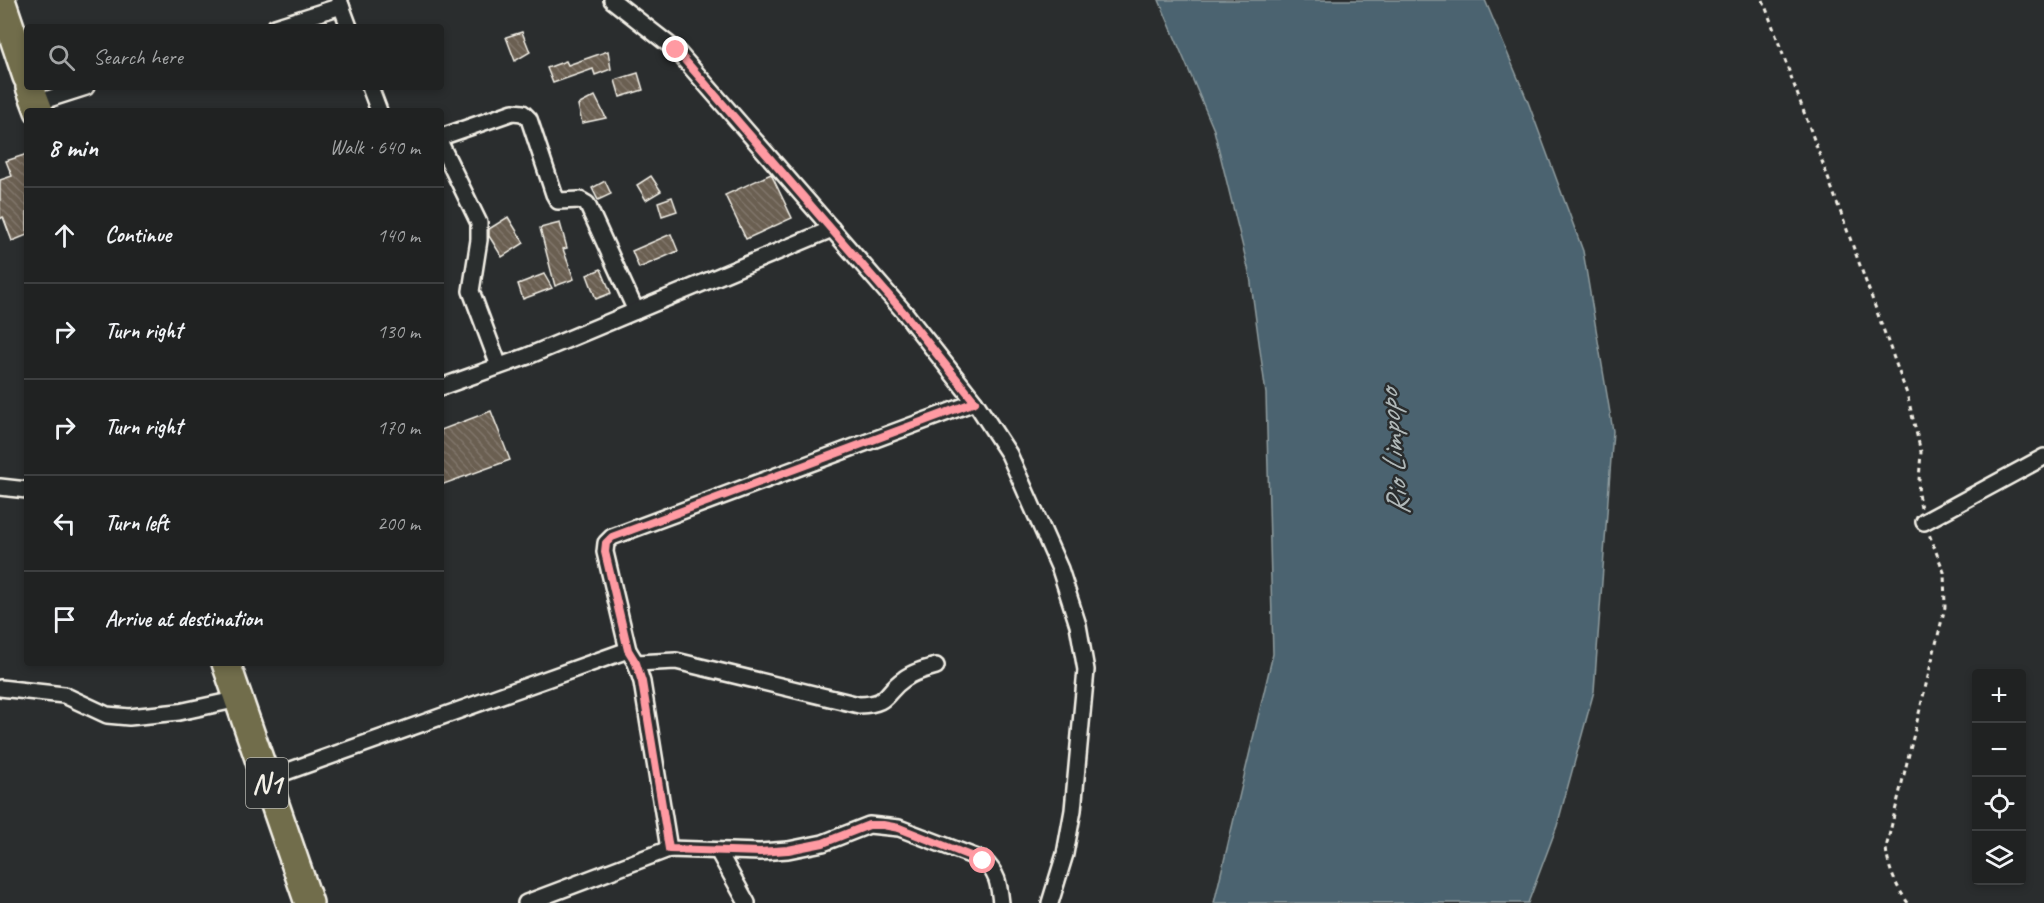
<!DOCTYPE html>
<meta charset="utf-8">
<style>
:root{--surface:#202222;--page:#282a2a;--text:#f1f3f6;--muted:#a2a4a5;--line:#3d3f40}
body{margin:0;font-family:Caveat,sans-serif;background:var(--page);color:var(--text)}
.controls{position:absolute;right:18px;bottom:18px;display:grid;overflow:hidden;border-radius:6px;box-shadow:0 3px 9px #0003}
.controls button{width:54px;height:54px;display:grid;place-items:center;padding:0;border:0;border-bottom:2px solid var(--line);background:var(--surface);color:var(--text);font:30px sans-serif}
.stop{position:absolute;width:18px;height:18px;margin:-14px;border:4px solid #ff9aa2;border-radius:50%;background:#fff}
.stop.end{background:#ff9aa2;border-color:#fff;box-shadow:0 2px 6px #0008}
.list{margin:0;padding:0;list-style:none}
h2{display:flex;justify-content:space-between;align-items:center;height:78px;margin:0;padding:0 24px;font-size:26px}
h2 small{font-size:20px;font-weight:400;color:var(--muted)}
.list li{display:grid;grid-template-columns:39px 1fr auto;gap:18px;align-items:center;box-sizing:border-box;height:96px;padding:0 24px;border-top:2px solid var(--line)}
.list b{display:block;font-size:22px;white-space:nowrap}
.list em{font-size:20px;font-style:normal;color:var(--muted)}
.icon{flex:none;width:33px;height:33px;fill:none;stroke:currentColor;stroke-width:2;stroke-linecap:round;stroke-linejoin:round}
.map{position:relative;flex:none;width:2044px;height:903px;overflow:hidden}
.search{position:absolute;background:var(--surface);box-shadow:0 3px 9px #0003;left:24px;top:24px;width:420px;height:66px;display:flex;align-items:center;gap:15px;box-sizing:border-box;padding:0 21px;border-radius:6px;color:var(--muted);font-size:22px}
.panel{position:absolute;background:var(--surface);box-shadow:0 3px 9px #0003;left:24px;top:108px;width:420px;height:558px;border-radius:6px}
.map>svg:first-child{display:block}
.water{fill:#4b636f;stroke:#8f9c9f;stroke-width:1.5}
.building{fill:url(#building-back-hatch);stroke:#f4f1e8;stroke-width:1.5}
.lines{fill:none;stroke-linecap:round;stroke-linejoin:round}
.street-casing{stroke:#f4f1e8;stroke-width:20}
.highway-casing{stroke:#f4f1e8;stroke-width:32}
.path{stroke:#f4f1e8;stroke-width:3;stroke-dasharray:4.5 4.5;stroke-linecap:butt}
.street{stroke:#2a2d2e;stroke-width:15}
.highway{stroke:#716d4b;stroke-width:27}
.route{stroke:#ff9aa2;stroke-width:8}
.labels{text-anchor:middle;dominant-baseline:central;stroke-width:5;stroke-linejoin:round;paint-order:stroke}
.shield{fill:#2a2d2e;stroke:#b7b6b0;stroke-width:1.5}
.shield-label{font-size:28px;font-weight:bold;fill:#f4f1e8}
.water-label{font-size:32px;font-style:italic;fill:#b0b8b8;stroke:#2a2d2e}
</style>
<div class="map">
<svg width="2044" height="903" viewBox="0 0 2044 903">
<defs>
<pattern id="building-back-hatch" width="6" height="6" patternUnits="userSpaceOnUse" patternTransform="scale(1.5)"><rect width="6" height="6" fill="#6a5e51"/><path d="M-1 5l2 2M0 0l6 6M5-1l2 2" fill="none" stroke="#80766a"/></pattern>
</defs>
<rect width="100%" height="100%" fill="#2a2d2e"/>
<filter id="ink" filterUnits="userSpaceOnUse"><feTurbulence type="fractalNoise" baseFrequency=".0167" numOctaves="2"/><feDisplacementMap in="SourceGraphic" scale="12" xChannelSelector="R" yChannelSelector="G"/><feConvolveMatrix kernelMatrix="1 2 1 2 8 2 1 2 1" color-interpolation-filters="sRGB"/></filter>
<g filter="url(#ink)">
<path class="water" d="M1159,0H1485L1528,102L1583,251L1613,431L1594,691L1557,826L1528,903H1214L1273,654L1266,394L1250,276L1214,130Z"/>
<g class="building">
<path d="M522,32L530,52L515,61L506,37Z"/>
<path d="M608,51L611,69L595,75L593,69L553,83L547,68L566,61L568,65Z"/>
<path d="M638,73L643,90L620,97L615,80Z"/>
<path d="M595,96L606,118L582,123L578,105Z"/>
<path d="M27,154V235L12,241L3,217L0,219V180L12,176L6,161Z"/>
<path d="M771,174L792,218L746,239L725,195Z"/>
<path d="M651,176L661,191L646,200L637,185Z"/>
<path d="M605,181L611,194L598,200L592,188Z"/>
<path d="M672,197L677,211L662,216L658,202Z"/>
<path d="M508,217L524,243L502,257L489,236V229Z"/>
<path d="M560,223L567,248L563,249L574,279L555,286L540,228Z"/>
<path d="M671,234L678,251L639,268L632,251Z"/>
<path d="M601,269L611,293L596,299L587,275Z"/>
<path d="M544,274L552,288L523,299L518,284Z"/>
<path d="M491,411L510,460L441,485V430Z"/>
</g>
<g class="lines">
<g class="street-casing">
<g id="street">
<path d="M339,0L349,27"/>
<path d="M612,0L676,50L905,313L975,402L1009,454L1060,569L1078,625L1086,670L1073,810L1065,854L1050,903"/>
<path d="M275,27L341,6"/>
<path d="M370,87L379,111"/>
<path d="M36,103L86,87"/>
<path d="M441,137L513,112L523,113L529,119L554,194L558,201L580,200L587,204L636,311"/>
<path d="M441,145L479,223V240L471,291L499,366"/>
<path d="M441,387L528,356L832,229"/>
<path d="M0,487L27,490"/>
<path d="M1924,522L2044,457"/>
<path d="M636,663L676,661L859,705C891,704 883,693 904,679C913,672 925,669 936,666"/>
<path d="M0,688L64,695L107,715L129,717L179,712L239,699"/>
<path d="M266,779L628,650"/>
<path d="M669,849L642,682L636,663L628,650L605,552L606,543L612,537L975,402"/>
<path d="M718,851L747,903"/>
<path d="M526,903L669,849L760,852L788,850L823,843L869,825L899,828L983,860C998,873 999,885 1001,903"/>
</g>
</g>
<g class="highway-casing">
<g id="highway">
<path d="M1,0L27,77"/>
<path d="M30,87L39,111"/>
<path d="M226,663L309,903"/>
</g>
</g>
<g class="path">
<path d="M1763,0L1907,394L1921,452L1918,494L1921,508"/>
<path d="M1908,903C1896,886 1888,869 1886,848L1945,607L1944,572L1929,534"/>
</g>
<use href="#street" class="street"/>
<use href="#highway" class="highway"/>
</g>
</g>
<g class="lines" filter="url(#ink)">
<path class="route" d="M676,50L904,313L975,402L612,537L606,543L605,552L628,650L636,663L642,682L669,849L760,852L788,850L823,843L869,825H883L899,828L983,861"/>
</g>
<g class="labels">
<rect class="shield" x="246" y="758" width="42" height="50" rx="4.5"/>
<g class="shield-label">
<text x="267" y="783">N1</text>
</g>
<g class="water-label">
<text transform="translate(1393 453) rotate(-95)">Rio Limpopo</text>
</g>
</g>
</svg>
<div class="controls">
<button>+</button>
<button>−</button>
<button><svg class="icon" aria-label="locate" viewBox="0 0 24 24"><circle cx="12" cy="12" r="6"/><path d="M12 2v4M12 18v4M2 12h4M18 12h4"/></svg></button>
<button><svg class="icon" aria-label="layers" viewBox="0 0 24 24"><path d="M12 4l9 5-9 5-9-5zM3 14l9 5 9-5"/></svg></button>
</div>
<div class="stop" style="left:983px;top:861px"></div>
<div class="stop end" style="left:676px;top:50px"></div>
<div class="search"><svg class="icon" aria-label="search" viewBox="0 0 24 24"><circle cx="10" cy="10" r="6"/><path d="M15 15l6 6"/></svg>Search here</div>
<section class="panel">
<h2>8 min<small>Walk · 640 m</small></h2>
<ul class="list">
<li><svg class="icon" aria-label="ahead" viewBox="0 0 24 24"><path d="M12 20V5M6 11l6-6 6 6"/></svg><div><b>Continue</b></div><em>140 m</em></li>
<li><svg class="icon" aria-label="right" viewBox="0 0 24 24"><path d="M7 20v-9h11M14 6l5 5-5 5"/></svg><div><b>Turn right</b></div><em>130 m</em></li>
<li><svg class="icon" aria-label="right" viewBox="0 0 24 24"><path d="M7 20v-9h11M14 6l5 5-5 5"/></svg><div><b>Turn right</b></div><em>170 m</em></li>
<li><svg class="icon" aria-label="left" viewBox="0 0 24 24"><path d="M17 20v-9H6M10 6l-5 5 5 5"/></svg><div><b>Turn left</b></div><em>200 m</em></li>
<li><svg class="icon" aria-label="arrive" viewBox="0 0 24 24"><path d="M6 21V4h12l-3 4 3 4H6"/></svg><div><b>Arrive at destination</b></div></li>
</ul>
</section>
</div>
